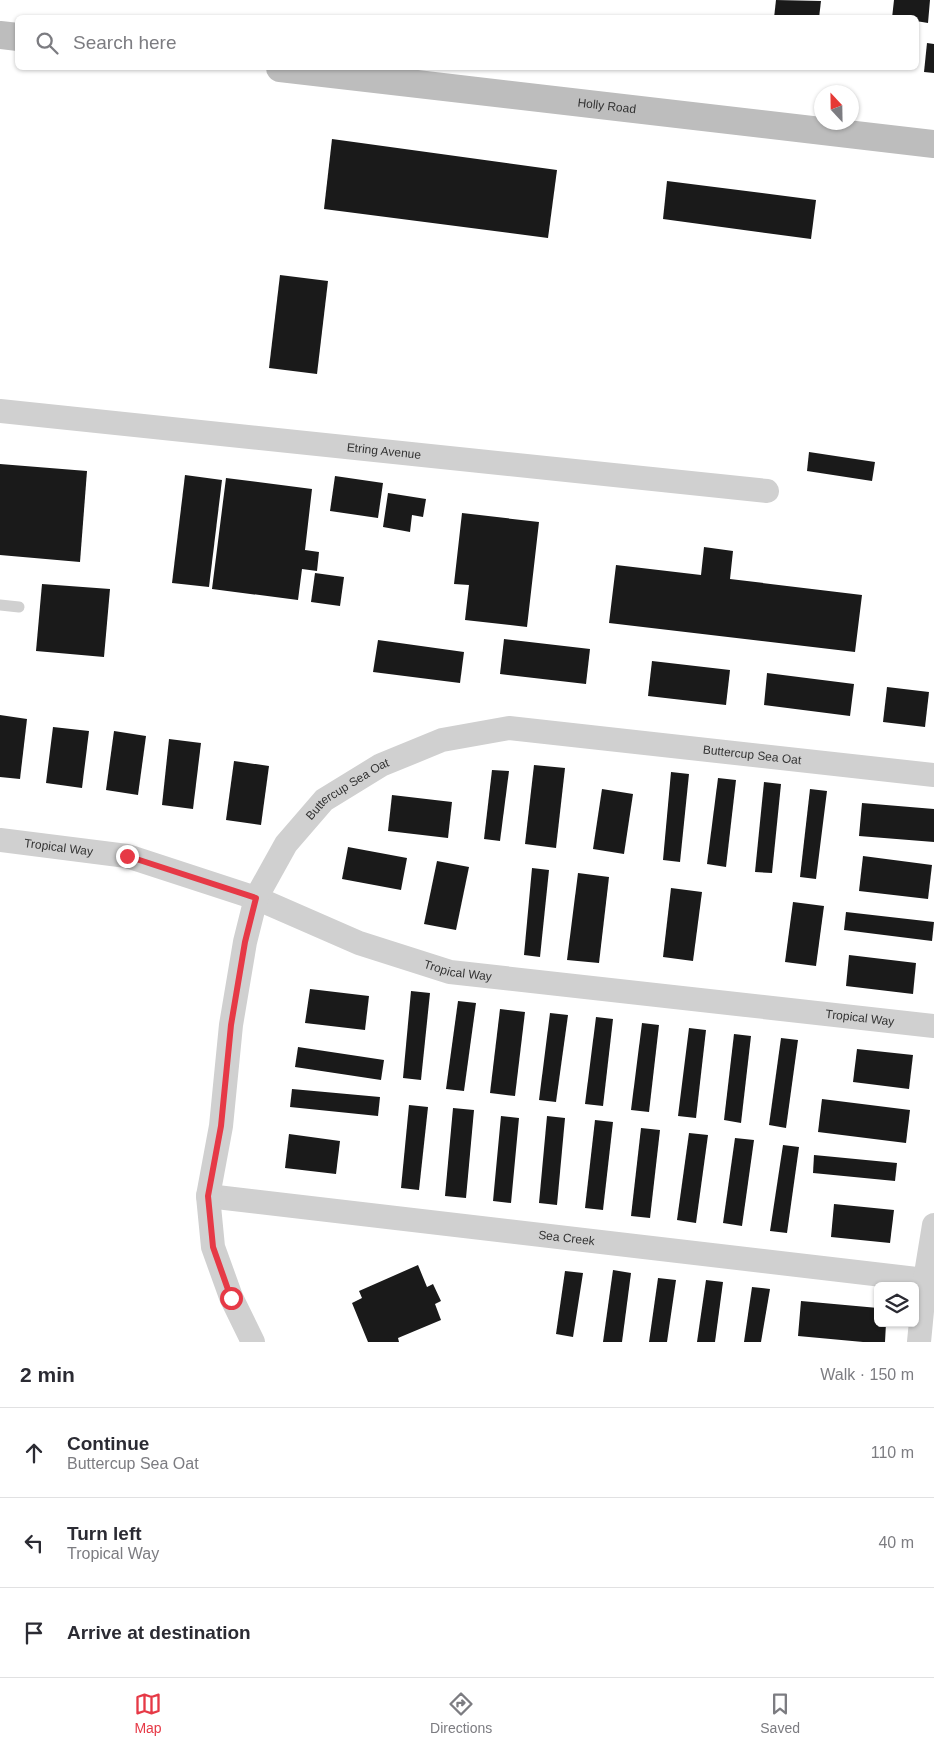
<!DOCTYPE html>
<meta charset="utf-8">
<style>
:root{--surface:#fff;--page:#f7f7f7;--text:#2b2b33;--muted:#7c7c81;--line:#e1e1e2;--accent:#e63946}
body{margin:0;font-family:Arial,sans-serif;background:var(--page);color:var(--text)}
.controls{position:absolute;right:15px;bottom:15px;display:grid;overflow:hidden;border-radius:8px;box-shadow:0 1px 4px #0004}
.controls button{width:45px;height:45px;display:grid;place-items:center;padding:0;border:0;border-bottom:1px solid var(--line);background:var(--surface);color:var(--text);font:25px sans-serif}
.compass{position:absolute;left:814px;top:85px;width:45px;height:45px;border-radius:50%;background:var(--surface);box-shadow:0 1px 4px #0004;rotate:338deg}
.stop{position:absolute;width:15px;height:15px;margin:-11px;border:4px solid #e63946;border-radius:50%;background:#fff}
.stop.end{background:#e63946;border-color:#fff;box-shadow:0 1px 5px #0008}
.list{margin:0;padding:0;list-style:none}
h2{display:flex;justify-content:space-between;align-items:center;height:65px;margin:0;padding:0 20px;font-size:21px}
h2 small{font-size:16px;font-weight:400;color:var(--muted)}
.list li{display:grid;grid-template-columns:32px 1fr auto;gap:15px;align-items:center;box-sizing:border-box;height:90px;padding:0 20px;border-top:1px solid var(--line)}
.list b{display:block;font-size:19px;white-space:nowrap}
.list p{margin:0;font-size:16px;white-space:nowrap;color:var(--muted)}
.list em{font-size:16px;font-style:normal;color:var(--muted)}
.icon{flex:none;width:28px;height:28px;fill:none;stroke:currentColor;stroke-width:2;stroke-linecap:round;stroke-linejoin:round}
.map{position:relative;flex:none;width:934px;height:1342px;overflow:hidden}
.search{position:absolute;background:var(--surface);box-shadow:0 1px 4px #0004;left:15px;right:15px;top:15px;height:55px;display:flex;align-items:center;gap:12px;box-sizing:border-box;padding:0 18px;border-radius:8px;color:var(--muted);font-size:19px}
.sheet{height:335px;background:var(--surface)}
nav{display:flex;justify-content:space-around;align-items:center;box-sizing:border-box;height:70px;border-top:1px solid var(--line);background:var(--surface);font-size:14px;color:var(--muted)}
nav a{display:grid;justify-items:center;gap:2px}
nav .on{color:var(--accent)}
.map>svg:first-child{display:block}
.building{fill:#1a1a1a}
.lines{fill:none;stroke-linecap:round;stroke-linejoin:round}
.service{stroke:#d0d0d0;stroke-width:11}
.minor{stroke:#d0d0d0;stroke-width:24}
.secondary{stroke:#bdbdbd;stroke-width:28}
.route{stroke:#e63946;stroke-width:6}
.labels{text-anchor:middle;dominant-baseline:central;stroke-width:5;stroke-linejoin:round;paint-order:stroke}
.street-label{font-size:12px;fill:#333;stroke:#fff}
</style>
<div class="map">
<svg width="934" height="1342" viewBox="0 0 934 1342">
<rect width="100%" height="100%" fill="#fff"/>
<g class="building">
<path d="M776,0L821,1L819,18H774Z"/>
<path d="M894,0H930L928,23L916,21V18H892Z"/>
<path d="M927,43L934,44V73L924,72Z"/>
<path d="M332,139L557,170L548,238L324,209Z"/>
<path d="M667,181L816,200L811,239L663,219Z"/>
<path d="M280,275L328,281L317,374L269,368Z"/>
<path d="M809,452L875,462L872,481L807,471Z"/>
<path d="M0,464L87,471L80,562L0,555Z"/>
<path d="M185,475L222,480L209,587L172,583Z"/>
<path d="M335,476L383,483L378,518L330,511Z"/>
<path d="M226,478L312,489L305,550L319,552L317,571L302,569L298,600L212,589Z"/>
<path d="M388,493L426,499L423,517L412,515L410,532L383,527Z"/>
<path d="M462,513L539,522L527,627L465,620L469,585L454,584Z"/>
<path d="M704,547L733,551L730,579L862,595L855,652L609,623L616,565L701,575Z"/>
<path d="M315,573L344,577L340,606L311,602Z"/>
<path d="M42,584L110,589L104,657L36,651Z"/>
<path d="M504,639L590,649L586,684L500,674Z"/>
<path d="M378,640L464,652L460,683L373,672Z"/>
<path d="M652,661L730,670L726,705L648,696Z"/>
<path d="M767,673L854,684L850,716L764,705Z"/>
<path d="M887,687L929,692L925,727L883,722Z"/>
<path d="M0,715L27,719L20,779L0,777Z"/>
<path d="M53,727L89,731L82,788L46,783Z"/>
<path d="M114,731L146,736L138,795L106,790Z"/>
<path d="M169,739L201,743L193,809L162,805Z"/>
<path d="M234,761L269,766L261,825L226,820Z"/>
<path d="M534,765L565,768L556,848L525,844Z"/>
<path d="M492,770L509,771L500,841L484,839Z"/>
<path d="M671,772L689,774L680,862L663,860Z"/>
<path d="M718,778L736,780L726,867L707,864Z"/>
<path d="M764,782L781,784L772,873L755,872Z"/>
<path d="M602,789L633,794L624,854L593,849Z"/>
<path d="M810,789L827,791L816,879L800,877Z"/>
<path d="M392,795L452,802L448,838L388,831Z"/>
<path d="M862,803L934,809V842L859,836Z"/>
<path d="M348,847L407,858L401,890L342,879Z"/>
<path d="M863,856L932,865L928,899L859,891Z"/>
<path d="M437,861L469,867L456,930L424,924Z"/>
<path d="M532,868L549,870L540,957L524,955Z"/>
<path d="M578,873L609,877L599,963L567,960Z"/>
<path d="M671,888L702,892L693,961L663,957Z"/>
<path d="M793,902L824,906L816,966L785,962Z"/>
<path d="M846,912L934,922L932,941L844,930Z"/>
<path d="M849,955L916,963L913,994L846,986Z"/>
<path d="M310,989L369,996L365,1030L305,1023Z"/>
<path d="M411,991L430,993L421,1080L403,1078Z"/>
<path d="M458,1001L476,1003L464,1091L446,1089Z"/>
<path d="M500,1009L525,1012L515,1096L490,1093Z"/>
<path d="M550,1013L568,1015L556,1102L539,1100Z"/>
<path d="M596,1017L613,1019L603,1106L585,1104Z"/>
<path d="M642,1023L659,1025L649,1112L631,1110Z"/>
<path d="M689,1028L706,1030L696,1118L678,1116Z"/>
<path d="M734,1034L751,1036L741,1123L724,1120Z"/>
<path d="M781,1038L798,1040L786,1128L769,1125Z"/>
<path d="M298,1047L384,1060L381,1080L295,1067Z"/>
<path d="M857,1049L913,1055L909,1089L853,1082Z"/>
<path d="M292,1089L380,1097L378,1116L290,1107Z"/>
<path d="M822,1099L910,1110L906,1143L818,1132Z"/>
<path d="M409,1105L428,1107L419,1190L401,1188Z"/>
<path d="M453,1108L474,1110L466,1198L445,1196Z"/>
<path d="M501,1116L519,1118L511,1203L493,1201Z"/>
<path d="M547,1116L565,1118L557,1205L539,1203Z"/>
<path d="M595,1120L613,1122L603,1210L585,1208Z"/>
<path d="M641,1128L660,1130L650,1218L631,1216Z"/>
<path d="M689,1133L708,1135L696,1223L677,1220Z"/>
<path d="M289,1134L340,1141L336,1174L285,1168Z"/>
<path d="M735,1138L754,1140L742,1226L723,1223Z"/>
<path d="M783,1145L799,1147L787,1233L770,1231Z"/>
<path d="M814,1155L897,1163L895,1181L813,1173Z"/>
<path d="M834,1204L894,1210L890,1243L831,1237Z"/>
<path d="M418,1265L427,1287L433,1284L441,1301L435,1304L441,1320L398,1338L399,1342H368L352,1303L362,1298L359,1291Z"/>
<path d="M613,1270L631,1273L622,1342H603Z"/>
<path d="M565,1271L583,1273L573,1337L556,1334Z"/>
<path d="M658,1278L676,1280L667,1342H649Z"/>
<path d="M706,1280L723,1282L715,1342H697Z"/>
<path d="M752,1287L770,1289L761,1342H744Z"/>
<path d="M801,1301L878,1308V1323H886L885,1342H863L798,1336Z"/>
</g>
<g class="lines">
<path class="service" d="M0,605L19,607"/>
<g class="minor">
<path id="s1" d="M0,411L767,491"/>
<path id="s2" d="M0,840L127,856L256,898L359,943L450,972L934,1026"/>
<path id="s3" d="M208,1196L925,1280"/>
<path id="s4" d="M253,1342L231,1297L213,1247L208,1196L221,1126L231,1025L245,942L256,898L286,844L324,800L381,765L442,740L509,728L934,775"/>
<path d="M919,1342L925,1280L934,1225"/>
</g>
<g class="secondary">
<path d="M0,35L18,37"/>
<path id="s5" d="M280,68L934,144"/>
</g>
</g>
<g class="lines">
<path class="route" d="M127,856L256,898L245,942L231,1025L221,1126L208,1196L213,1247L231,1298"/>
</g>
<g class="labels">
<g class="street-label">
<text stroke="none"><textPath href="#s5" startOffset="329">Holly Road</textPath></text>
<text stroke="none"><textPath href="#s1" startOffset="386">Etring Avenue</textPath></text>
<text stroke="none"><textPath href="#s4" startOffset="1022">Buttercup Sea Oat</textPath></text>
<text stroke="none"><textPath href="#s4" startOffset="602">Buttercup Sea Oat</textPath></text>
<text stroke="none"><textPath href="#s2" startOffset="59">Tropical Way</textPath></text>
<text stroke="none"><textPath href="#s2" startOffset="479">Tropical Way</textPath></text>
<text stroke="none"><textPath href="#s2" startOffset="884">Tropical Way</textPath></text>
<text stroke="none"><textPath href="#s3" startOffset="361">Sea Creek</textPath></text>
</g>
</g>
</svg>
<div class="controls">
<button><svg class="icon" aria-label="layers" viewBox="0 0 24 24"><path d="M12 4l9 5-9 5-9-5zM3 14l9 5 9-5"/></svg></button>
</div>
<svg class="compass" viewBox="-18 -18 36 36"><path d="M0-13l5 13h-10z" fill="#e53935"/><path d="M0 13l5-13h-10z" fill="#7c7c81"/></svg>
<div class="stop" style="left:231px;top:1298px"></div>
<div class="stop end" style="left:127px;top:856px"></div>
<div class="search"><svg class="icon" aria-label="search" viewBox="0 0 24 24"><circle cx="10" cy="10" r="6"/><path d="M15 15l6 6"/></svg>Search here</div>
</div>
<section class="sheet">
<h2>2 min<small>Walk · 150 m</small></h2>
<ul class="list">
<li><svg class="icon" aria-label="ahead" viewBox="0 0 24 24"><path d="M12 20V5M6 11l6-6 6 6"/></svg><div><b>Continue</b><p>Buttercup Sea Oat</p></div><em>110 m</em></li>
<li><svg class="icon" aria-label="left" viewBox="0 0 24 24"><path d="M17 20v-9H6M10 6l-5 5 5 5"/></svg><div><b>Turn left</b><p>Tropical Way</p></div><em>40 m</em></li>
<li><svg class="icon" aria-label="arrive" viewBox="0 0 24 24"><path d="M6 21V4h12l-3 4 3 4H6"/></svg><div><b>Arrive at destination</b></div></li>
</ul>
</section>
<nav>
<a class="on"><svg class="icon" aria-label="map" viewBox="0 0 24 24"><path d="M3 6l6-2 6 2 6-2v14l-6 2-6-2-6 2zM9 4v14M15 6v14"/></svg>Map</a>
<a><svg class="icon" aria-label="directions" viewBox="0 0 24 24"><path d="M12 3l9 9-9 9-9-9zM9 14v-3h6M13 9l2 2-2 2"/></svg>Directions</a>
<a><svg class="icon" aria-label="saved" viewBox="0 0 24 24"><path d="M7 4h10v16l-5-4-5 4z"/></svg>Saved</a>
</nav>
